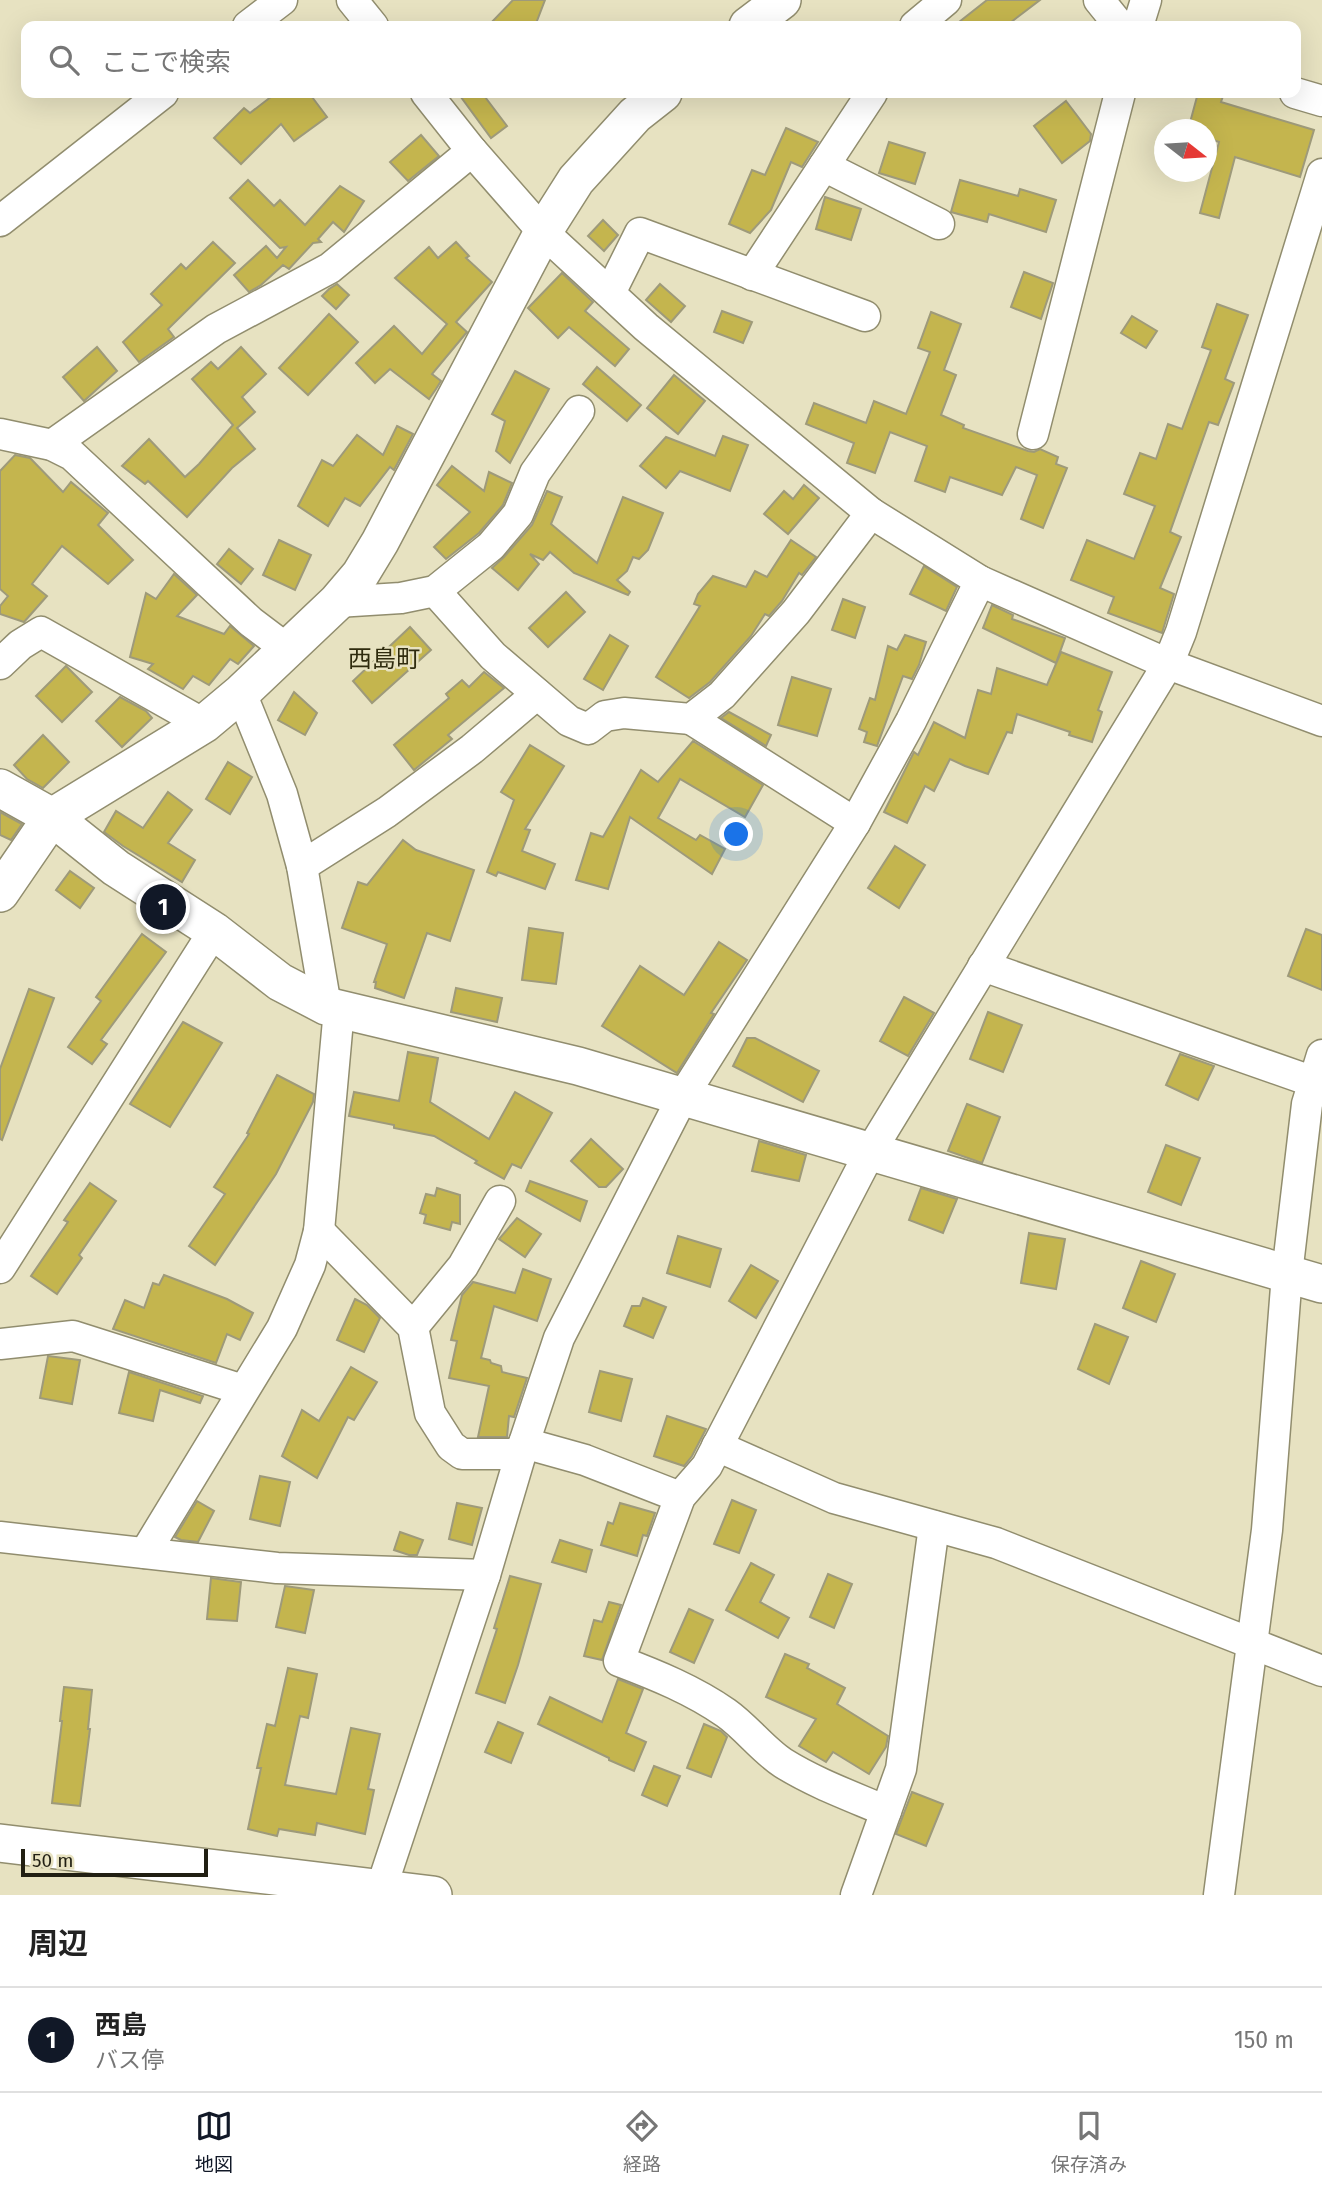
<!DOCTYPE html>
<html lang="ja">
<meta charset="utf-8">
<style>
:root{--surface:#fff;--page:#f6f6f6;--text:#222;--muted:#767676;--line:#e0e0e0;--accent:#111827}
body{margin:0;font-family:"Fira Sans","Noto Sans JP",sans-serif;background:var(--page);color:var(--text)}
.compass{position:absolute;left:1154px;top:119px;width:63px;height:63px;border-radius:50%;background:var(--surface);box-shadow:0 7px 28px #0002;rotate:107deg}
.scale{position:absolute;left:21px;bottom:18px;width:187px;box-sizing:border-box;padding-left:7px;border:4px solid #211f13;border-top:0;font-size:19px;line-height:24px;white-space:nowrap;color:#211f13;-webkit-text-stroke:5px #e7e2c1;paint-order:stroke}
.you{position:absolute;left:737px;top:835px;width:24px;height:24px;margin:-18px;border:5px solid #fff;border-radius:50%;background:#1a73e8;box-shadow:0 0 0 10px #1a73e833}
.badge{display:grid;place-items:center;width:46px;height:46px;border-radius:50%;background:var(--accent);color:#fff;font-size:23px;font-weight:700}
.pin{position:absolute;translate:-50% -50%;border:4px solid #fff;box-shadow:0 2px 7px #0006}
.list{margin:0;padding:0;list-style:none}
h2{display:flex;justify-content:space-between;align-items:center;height:91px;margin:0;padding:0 28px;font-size:30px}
h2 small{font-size:23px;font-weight:400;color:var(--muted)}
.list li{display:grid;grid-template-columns:46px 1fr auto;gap:21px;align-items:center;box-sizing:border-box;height:105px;padding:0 28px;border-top:2px solid var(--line)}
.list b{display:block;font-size:26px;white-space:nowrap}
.list p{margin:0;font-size:23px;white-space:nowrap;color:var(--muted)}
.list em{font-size:23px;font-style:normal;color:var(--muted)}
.icon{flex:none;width:38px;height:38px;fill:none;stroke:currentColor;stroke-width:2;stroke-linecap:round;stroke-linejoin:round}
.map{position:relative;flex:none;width:1322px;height:1895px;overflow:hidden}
.search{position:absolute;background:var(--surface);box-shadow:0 7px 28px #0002;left:21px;right:21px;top:21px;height:77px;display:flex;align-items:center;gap:18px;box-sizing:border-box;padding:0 24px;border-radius:14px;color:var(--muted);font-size:26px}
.sheet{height:196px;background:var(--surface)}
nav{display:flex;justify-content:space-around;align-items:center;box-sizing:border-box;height:98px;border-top:2px solid var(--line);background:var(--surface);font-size:19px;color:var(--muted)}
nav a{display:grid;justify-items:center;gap:4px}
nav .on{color:var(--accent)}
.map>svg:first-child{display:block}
.building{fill:#c4b54e;stroke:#9e9a7a;stroke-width:2}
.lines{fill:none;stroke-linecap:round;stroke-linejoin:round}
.minor-casing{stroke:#918d6e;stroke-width:33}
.tertiary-casing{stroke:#918d6e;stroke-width:40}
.minor{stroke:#fff;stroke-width:30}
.tertiary{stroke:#fff;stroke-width:37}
.labels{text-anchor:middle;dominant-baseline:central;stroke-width:5;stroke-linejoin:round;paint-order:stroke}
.neighbourhood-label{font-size:24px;fill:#2f2b0e;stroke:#e7e2c1}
</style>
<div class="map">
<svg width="1322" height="1895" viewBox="0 0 1322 1895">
<rect width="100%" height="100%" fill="#e7e2c1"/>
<g class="building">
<path d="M513,0H545L535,26H488Z"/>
<path d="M987,0H1040L1006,26H954Z"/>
<path d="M276,93H309L327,117L294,141L281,124L241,164L214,138L244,108L250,113Z"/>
<path d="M458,93H482L507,126L491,138Z"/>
<path d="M1198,93H1224L1221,102L1314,130L1300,177L1235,157L1219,218L1200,213L1219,142L1207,138V130H1188Z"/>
<path d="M1066,101L1091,134L1090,141L1062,163L1034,126Z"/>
<path d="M786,128L818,142L802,167L791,162L771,210L750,233L729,224L752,170L765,175Z"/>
<path d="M421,135L439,156L408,181L390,162Z"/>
<path d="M889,142L925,153L915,184L879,173Z"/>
<path d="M248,180L274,206L280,200L305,225L340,186L364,201L344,232L333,222L318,239L321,242L313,243L289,269L283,265L261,285L249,292L234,275L266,246L277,258L286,247L280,248L230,198Z"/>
<path d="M960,180L1018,196L1020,189L1056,200L1046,232L989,214L987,222L951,212Z"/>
<path d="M825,197L861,209L851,240L816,229Z"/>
<path d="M603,220L618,235L604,251L588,236Z"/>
<path d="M213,242L235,263L168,329L174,337L139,362L123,342L162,305L151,294L181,264L186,269Z"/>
<path d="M456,242L469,256L466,258L492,282L456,322L467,332L432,374L441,381L436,389L429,399L390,369L375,383L356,363L394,326L422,354L447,324L395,278L429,247L438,258Z"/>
<path d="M1024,272L1053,283L1041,319L1011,307Z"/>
<path d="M562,273L593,302L585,311L629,349L615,366L569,327L558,338L528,308Z"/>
<path d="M337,284L349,295L336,309L322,296L329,289Z"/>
<path d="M660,284L685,306L671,322L646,300Z"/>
<path d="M1217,304L1248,315L1225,379L1234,383L1218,425L1209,422L1170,532L1181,537L1160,588L1174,594L1162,633L1108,613L1114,597L1071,580L1087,540L1134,559L1155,506L1124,494L1140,453L1156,459L1168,424L1182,429L1211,350L1202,347Z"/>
<path d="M722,311L752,322L743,343L714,332Z"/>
<path d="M931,312L961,324L944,370L956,375L941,415L964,425L963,428L1028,451L1034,452L1040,449L1058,457L1056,464L1067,468L1043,528L1021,519L1037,475L1016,467L1002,495L950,477L945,492L915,481L927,446L890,432L875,473L847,463L854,443L806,424L814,403L866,423L874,401L906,414L930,352L918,348Z"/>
<path d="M329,314L358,342L308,395L279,368Z"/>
<path d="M1132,316L1157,331L1146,348L1121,333Z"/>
<path d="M97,347L117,371L84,401L63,377Z"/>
<path d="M241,347L266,374L242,397L255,412L237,428L255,449L232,468L187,517L148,481L145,484L122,466L149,439L185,477L199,464L233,425L192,379L211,362L218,369Z"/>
<path d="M597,367L641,405L627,421L583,384Z"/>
<path d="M515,371L549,389L510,463L496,451L505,421L492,414Z"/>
<path d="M674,375L705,401L678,434L647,408Z"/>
<path d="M397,426L413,434L394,470L390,467L360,506L345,498L328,526L298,506L322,460L333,466L357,435L383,455Z"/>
<path d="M723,436L748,445L730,491L680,471L666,488L640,466L666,437L715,456Z"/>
<path d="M15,455L30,458L63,492L71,482L108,513L98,525L133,560L108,584L62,546L32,584L47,596L24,622L0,614V606L8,596L0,589V471Z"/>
<path d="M452,466L484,491L489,472L512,483L503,505L479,533L446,559L434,547L470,512L437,485Z"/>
<path d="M804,485L819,498L788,534L764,514L784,491L793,499Z"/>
<path d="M547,491L562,497L551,524L597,563L623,497L663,513L648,550L639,559L633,557L627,571L617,580L630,592L628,595L574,573L550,552L543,560L530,554L539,564L518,590L492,568L504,557L532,525Z"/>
<path d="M279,540L311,555L295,590L263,575Z"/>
<path d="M791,540L816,557L802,575L799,573L782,601L769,616L765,614L751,636L710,682L689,698L656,677L700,606L694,604L698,594L713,576L746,587L755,571L767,577Z"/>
<path d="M229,549L253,569L241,584L217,564Z"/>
<path d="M924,566L957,587L946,611L910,594Z"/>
<path d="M174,574L197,595L177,616L224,634L230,626L254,646L238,664L230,659L209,685L193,676L183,689L148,669L153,664L130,657L146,593L156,599Z"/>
<path d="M566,592L585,612L548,647L529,628Z"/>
<path d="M843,599L865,607L855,638L832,630Z"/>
<path d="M992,605L1013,615L1012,619L1065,638L1056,663L983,628Z"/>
<path d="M410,627L431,650L372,703L353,681Z"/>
<path d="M610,635L628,646L603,690L584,679Z"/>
<path d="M905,635L926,642L919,665L912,679L903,676L877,746L864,742L867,732L859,729L870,698L875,700L888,646L897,650Z"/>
<path d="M1061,652L1112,672L1098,710L1102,712L1092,742L1069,735L1070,732L1017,714L1012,733L1007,732L988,774L965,766L950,759L934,791L925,786L907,823L884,812L914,752L918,755L934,722L965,738L978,690L991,694L997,668L1047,685Z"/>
<path d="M66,666L92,692L62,722L36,696Z"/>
<path d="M484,672L504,688L448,735L452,739L414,770L394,745L449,698L446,694L462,680L469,687Z"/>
<path d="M792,677L831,689L817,736L778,725Z"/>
<path d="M294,692L317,713L305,735L278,720Z"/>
<path d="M120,697L146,711L152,718L122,747L96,721Z"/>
<path d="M729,712L771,735L766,746L721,718Z"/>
<path d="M43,735L69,762L43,788L27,779L14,765Z"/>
<path d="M693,741L763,785L745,817L680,779L658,818L696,840L700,835L725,849L712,874L630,817L608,889L576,880L591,833L603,837L641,770L658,782Z"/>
<path d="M530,745L564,766L525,829L530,830L522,851L555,864L545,889L498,872L496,876L487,872L514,800L501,792Z"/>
<path d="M228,762L252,777L230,814L206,799Z"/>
<path d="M168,792L192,810L168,843L195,860L182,882L123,846L104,832L116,811L143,828Z"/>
<path d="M0,812L22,824L11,840L0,835Z"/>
<path d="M403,840L416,850L474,870L450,941L427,933L404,998L375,988L376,982H374L387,944L342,928L358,882L367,885Z"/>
<path d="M895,846L925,865L899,908L868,888Z"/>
<path d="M70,871L94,888L80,908L56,890Z"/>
<path d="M529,928L563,933L556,984L522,980Z"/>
<path d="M1306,929L1322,935V990L1288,976Z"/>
<path d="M142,934L166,952L101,1040L107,1044L92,1064L68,1047L101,1001L96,997Z"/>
<path d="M719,942L747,960L711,1013L714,1014L677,1073L602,1026L640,966L684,995Z"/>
<path d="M456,988L502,998L497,1022L451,1012Z"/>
<path d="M29,989L54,998L2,1140L0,1139V1069Z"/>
<path d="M904,997L934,1013L908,1056L880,1041Z"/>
<path d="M988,1012L1022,1025L1003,1072L970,1059Z"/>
<path d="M183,1022L222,1043L170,1127L130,1104Z"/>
<path d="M747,1038H755L819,1071L803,1102L733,1066Z"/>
<path d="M408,1052L438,1058L430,1102L489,1139L515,1092L552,1113L521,1168L512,1164L504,1179L475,1163L477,1161L434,1136L394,1128V1125L349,1116L354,1092L399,1101Z"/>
<path d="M1180,1054L1214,1066L1198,1100L1166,1085Z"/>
<path d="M277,1075L314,1094L313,1102L276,1174L215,1265L189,1246L225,1194L214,1187L249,1134L247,1133Z"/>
<path d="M967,1104L1000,1117L982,1163L948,1151Z"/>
<path d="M591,1139L623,1169L606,1187H599L571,1161Z"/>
<path d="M759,1141L806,1155L799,1181L752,1171Z"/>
<path d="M1166,1145L1200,1158L1181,1205L1148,1192Z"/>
<path d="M530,1181L587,1201L580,1221L526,1191Z"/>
<path d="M90,1183L116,1201L79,1255L82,1258L57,1294L31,1276L68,1222L64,1220Z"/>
<path d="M437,1188L460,1195V1224L452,1222L450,1230L424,1223L426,1215L420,1213L426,1194L435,1196Z"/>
<path d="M921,1188L957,1199L943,1233L909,1220Z"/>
<path d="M517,1218L541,1234L525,1257L499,1239Z"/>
<path d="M1029,1233L1065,1239L1056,1289L1021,1283Z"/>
<path d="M678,1236L721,1249L710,1287L667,1273Z"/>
<path d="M1141,1261L1175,1274L1156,1322L1123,1308Z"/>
<path d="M751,1265L778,1281L756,1318L729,1301Z"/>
<path d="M523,1269L551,1279L537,1321L494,1306L481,1358L490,1360L491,1363L501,1366L502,1372L527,1378L514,1417L509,1416L507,1437H478L489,1386L449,1378L457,1341L451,1340L462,1295L473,1282L515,1293Z"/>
<path d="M164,1275L227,1299L253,1313L240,1340L227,1334L216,1363L113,1329L125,1300L144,1308L153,1283L159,1285Z"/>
<path d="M643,1298L666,1307L653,1338L624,1326L632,1306H640Z"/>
<path d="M355,1299L367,1305L380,1318L364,1352L337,1340Z"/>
<path d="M1095,1324L1128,1337L1109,1384L1078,1369Z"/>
<path d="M48,1356L80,1360L72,1404L40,1398Z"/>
<path d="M351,1367L377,1382L354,1420L348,1417L317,1478L282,1456L302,1410L319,1421Z"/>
<path d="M600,1371L632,1379L621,1421L589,1412Z"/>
<path d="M129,1372L203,1396L200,1403L160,1390L153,1421L119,1413Z"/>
<path d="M667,1416L706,1429L692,1456L684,1466L654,1456Z"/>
<path d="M260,1476L290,1482L280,1526L250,1519Z"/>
<path d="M732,1500L756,1510L739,1553L714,1544Z"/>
<path d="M197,1501L214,1511L198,1542L181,1540L175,1537Z"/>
<path d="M457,1503L482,1508L472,1545L449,1539Z"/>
<path d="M620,1503L655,1513L647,1536L643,1535L637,1556L601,1545L608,1522L613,1524Z"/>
<path d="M400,1532L423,1540L417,1555H409L394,1550Z"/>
<path d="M560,1540L592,1550L586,1572L552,1562Z"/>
<path d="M751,1563L774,1575L760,1602L789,1618L778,1638L726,1610Z"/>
<path d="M828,1574L852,1584L834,1628L810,1617Z"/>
<path d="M510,1576L541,1584L518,1665L505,1703L476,1693L497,1629L494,1628Z"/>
<path d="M211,1578L241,1582L237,1621L207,1619Z"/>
<path d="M285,1586L314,1590L305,1633L276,1627Z"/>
<path d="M609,1602L621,1605L602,1660L584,1656L594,1620L602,1622Z"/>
<path d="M689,1609L713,1620L694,1663L670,1652Z"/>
<path d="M785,1654L809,1664L807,1668L845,1688L837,1704L888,1736L886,1747L869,1774L833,1752L826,1762L799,1746L816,1719L766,1697Z"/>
<path d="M288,1668L317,1674L308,1718L300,1716L285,1785L336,1794L351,1728L380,1734L368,1789L374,1790L365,1834L317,1823L315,1835L279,1829L277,1836L248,1829L261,1768H257L267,1724L275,1726Z"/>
<path d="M618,1679L643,1689L626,1733L646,1742L634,1771L609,1760V1758L538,1724L550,1697L602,1722Z"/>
<path d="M64,1687L92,1690L88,1729H90L80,1806L52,1803L62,1721H60Z"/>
<path d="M498,1722L523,1733L511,1763L485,1752Z"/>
<path d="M704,1724L721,1731L727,1737L711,1777L687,1768Z"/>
<path d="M654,1766L680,1776L667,1806L642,1795Z"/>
<path d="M912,1792L943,1804L926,1846L896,1834Z"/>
</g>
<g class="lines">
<g class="minor-casing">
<g id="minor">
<path d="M352,0L373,26"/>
<path d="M1099,0L1120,26"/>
<path d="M248,26L282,0"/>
<path d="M915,26L946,0"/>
<path d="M1138,26L1146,0"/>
<path d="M426,93L472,151L543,232L646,327L871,513L980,581L1168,664L1322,721"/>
<path d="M1295,93L1322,101"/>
<path d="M824,166L939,224"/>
<path d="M0,221L163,93"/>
<path d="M752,275L872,93"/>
<path d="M610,293L640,233L865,316"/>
<path d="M0,434L52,445L72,455L251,622L288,650"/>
<path d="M1033,434L1120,93"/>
<path d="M52,445L216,329L330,268L472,151"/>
<path d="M435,591L493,656L569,721L588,729L605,716L624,713L691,719L722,695L796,612L871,513"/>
<path d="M337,602L401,598L435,591L491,546L518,514L535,473L579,411"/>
<path d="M0,664L20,645L41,632L204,724"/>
<path d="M241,693L282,794L302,866L326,1006"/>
<path d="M691,719L855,823"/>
<path d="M302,866L387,812L472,749L537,694"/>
<path d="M983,966L1314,1082"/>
<path d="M319,1231L413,1327L430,1413L451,1446L462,1454H520"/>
<path d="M0,1268L214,931"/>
<path d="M413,1327L463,1266L500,1201"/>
<path d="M0,1344L73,1336L243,1390"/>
<path d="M524,1443L585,1460L680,1497"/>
<path d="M717,1446L834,1498L996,1543L1322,1671"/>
<path d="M0,1537L277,1568L485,1575"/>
<path d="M145,1553L282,1328L310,1265L319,1231L339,1009"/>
<path d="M886,1811C851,1796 815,1783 783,1763C763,1750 746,1727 726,1713C693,1690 656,1675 619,1661L680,1497L707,1466L870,1152L1168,664L1181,632L1322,174"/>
<path d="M379,1895L485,1575L524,1443L559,1338L683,1096L855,823L911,721L980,581"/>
<path d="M856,1895L901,1769L934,1526"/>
<path d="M1219,1895L1267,1530L1287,1274L1307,1104L1322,1055"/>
</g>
</g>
<g class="tertiary-casing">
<g id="tertiary">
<path d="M748,26L782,0"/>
<path d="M0,788L52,817L116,868L214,931L280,982L326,1006L578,1066L1322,1284"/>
<path d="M0,893L52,817L204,724L241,693L337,602L360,575L380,542L543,232L576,180L635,115L663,93"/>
<path d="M0,1843L433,1895"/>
</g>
</g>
<use href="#minor" class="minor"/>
<use href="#tertiary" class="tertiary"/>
</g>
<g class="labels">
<g class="neighbourhood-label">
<text x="384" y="659">西島町</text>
</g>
</g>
</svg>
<svg class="compass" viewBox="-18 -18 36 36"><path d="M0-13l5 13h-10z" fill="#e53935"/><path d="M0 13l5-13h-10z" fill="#767676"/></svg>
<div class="scale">50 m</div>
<div class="you"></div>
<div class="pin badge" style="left:163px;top:907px">1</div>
<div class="search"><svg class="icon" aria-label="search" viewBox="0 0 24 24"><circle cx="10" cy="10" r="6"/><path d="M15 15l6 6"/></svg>ここで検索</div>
</div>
<section class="sheet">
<h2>周辺<small></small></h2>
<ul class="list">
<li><span class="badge">1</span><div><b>西島</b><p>バス停</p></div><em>150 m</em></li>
</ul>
</section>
<nav>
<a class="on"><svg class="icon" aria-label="map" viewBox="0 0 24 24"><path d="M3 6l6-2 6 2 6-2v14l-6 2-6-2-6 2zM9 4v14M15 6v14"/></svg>地図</a>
<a><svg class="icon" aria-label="directions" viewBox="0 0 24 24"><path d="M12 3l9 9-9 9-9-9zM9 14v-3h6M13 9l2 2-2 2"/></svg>経路</a>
<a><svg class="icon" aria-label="saved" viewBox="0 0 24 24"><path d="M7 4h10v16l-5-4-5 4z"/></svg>保存済み</a>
</nav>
